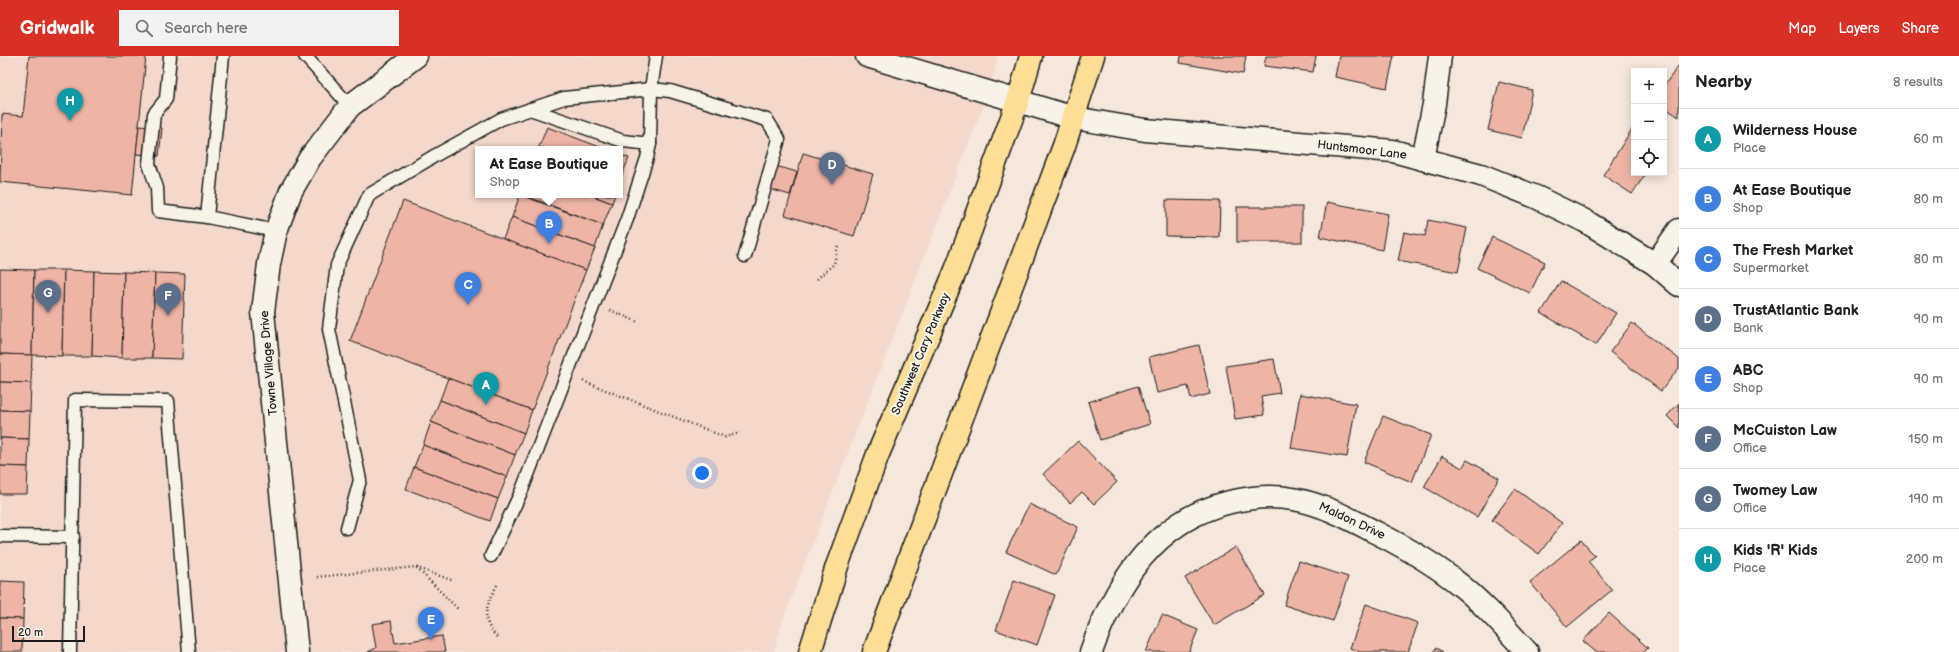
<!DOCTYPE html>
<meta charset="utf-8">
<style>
:root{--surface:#fff;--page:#f2f2f2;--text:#222;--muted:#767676;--line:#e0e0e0;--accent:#d93025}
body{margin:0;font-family:"Balsamiq Sans",sans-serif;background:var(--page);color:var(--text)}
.controls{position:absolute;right:12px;top:12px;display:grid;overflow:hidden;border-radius:0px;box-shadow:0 2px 10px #0003}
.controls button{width:36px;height:36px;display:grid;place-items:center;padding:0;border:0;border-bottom:1px solid var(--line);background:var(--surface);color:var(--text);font:20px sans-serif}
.scale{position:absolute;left:12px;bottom:10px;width:73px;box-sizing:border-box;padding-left:4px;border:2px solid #1c1c1c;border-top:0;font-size:11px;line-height:14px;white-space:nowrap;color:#1c1c1c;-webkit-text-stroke:3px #f7f3e8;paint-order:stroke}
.you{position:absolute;left:702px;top:417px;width:14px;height:14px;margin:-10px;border:3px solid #fff;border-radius:50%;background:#1a73e8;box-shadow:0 0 0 6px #1a73e833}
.badge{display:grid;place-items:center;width:26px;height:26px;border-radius:50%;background:var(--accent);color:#fff;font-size:13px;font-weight:700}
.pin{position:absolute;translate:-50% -33px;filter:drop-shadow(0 1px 2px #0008)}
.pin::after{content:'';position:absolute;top:21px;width:14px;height:12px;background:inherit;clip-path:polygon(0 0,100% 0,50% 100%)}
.popup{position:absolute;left:475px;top:90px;width:148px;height:52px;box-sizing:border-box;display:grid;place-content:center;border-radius:0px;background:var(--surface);filter:drop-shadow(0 1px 3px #0005);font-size:13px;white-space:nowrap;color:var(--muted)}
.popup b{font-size:15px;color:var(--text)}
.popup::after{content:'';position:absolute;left:50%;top:100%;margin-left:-8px;border:8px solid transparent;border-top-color:var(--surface)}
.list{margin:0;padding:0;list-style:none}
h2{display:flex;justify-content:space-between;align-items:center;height:52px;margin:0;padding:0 16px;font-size:17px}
h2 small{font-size:13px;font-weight:400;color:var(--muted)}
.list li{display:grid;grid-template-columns:26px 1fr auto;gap:12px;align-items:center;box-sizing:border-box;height:60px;padding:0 16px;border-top:1px solid var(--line)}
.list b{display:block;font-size:15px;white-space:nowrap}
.list p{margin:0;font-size:13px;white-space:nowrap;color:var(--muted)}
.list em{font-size:13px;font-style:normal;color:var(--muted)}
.icon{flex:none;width:22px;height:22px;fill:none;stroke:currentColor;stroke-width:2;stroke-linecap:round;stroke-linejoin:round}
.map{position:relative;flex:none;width:1679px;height:596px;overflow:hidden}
header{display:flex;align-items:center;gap:24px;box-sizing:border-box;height:56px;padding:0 20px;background:var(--accent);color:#fff}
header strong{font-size:19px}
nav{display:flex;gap:22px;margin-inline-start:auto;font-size:14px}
.search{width:280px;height:36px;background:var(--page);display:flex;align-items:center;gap:10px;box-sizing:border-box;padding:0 14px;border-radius:0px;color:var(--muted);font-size:15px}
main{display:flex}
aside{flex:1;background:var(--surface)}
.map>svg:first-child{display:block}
.built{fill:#f3d8cb;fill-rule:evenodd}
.building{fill:#eeb5a6;stroke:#1c1c1c}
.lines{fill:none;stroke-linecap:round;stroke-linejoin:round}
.service-casing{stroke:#1c1c1c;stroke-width:15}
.minor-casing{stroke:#1c1c1c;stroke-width:25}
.tertiary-casing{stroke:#1c1c1c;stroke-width:25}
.primary-casing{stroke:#1c1c1c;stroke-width:25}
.path{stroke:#1c1c1c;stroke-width:2.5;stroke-dasharray:1 3;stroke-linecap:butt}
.service{stroke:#f7f3e8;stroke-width:12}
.minor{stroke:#f7f3e8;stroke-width:22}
.tertiary{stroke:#f7f3e8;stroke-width:22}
.primary{stroke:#fdde96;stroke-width:22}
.labels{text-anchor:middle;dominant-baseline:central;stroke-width:4;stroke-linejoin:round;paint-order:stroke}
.street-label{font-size:12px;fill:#1c1c1c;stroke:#f7f3e8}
</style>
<header>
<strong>Gridwalk</strong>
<div class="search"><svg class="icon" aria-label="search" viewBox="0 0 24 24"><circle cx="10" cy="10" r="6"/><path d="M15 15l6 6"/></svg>Search here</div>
<nav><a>Map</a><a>Layers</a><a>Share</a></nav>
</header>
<main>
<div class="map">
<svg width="1679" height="596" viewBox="0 0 1679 596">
<rect width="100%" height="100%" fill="#f5e7db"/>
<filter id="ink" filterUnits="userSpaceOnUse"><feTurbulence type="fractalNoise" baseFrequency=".025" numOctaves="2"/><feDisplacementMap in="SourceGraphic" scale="8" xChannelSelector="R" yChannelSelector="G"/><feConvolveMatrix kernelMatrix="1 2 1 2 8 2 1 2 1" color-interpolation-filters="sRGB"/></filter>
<g filter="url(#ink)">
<path class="built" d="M0,0H998L992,27L783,563L774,596H0ZM478,93H620V139H478Z"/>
<g class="building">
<path d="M29,0H146L132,139L0,126L2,58L23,60Z"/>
<path d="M1181,0H1246L1243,18L1180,7Z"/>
<path d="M1266,0H1316L1313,16L1264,10Z"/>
<path d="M1339,0H1394L1387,32L1335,21Z"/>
<path d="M1679,9V61L1664,51V30Z"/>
<path d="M1499,26L1532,34L1522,82L1488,74Z"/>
<path d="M139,70L162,72L159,100L136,98Z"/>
<path d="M1634,70V117H1646L1632,138L1603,119Z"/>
<path d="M547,71L605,93H538Z"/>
<path d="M803,97L873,118L854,180L785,159Z"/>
<path d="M620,99L629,102L620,124Z"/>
<path d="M765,107L797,116L790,139L759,130Z"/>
<path d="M520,139L603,169L595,192L512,161Z"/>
<path d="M523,139H591L612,147L603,169Z"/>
<path d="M591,139H615L612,147Z"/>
<path d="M1166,144L1220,145L1219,181L1166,180Z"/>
<path d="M403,145L586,214L532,354L350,285Z"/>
<path d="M1327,146L1388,158L1382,194L1320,181Z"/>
<rect x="1237" y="151" width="65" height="35"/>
<path d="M512,161L595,192L586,214L503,183Z"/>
<path d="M1428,164L1467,172L1458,216L1398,205L1404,176L1425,180Z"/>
<path d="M1492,181L1545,206L1530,237L1477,212Z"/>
<path d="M0,213L34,214L32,299L0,298Z"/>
<path d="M34,214H64L62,300L32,299Z"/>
<path d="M64,214L94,215L92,300H62Z"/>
<path d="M94,215L124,216L122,302L92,300Z"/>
<path d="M124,216L155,217L152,302H122Z"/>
<path d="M155,217L185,218L182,303L152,302Z"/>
<path d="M1561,225L1616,257L1596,289L1541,257Z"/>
<path d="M1632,267L1679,303V312L1661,335L1610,296Z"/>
<path d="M1199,289L1210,338L1191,343L1188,330L1157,337L1149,301Z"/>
<path d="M0,298L32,299L31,327L0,326Z"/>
<path d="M1274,303L1280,337L1261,340L1264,359L1235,363L1226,310Z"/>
<path d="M448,322L532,354L524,377L440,344Z"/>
<path d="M0,326L31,327L30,355L0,354Z"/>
<path d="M1138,330L1150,368L1100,384L1088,346Z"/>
<path d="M1300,338L1356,348L1347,401L1291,392Z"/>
<path d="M440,344L524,377L515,399L431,366Z"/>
<path d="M1679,347V372L1667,360Z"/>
<path d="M0,354L30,355L29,383L0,382Z"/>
<path d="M1383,360L1431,379L1412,426L1364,406Z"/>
<path d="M431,366L515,399L507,421L423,389Z"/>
<path d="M0,382L29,383L28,411L0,410Z"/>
<path d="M1078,385L1117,426L1094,448L1082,436L1070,447L1043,418Z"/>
<path d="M423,389L507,421L498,443L414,411Z"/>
<path d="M1442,400L1462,412L1467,404L1499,422L1477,461L1424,431Z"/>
<path d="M0,410L28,411L27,438H0Z"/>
<path d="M414,411L498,443L490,465L406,433Z"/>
<path d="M1515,433L1562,467L1539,498L1492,464Z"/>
<path d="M1029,448L1078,471L1056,519L1006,496Z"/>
<path d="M1581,484L1595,500L1588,505L1612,534L1567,571L1530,526Z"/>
<path d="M1236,491L1265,539L1214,569L1185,522Z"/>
<path d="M1299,505L1348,521L1333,565L1284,549Z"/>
<path d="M1014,524L1055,539L1037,589L996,574Z"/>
<path d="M0,525L24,526L23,563L0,562Z"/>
<path d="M1366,548L1418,567L1408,596H1360L1350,592Z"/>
<path d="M1609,557L1648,592L1644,596H1596L1583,585Z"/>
<path d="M1162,559L1198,574L1189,596H1146Z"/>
<path d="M0,562L23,563L22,596H0Z"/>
<path d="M391,565L395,587L442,580L445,596H368L376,592L372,568Z"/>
<path d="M1436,592L1443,596H1433Z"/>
</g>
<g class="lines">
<g class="service-casing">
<g id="service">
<path d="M170,0L166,43L154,58L149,108L157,132L158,155L207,161"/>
<path d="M223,0L207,161L276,175"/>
<path d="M305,0L350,50"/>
<path d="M530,53L623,85L650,88"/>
<path d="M347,472L360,424L329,273L337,209L369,139L436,99L501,63L564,42L651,33L670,35L767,64L779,83L745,200"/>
<path d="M0,480L73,481"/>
<path d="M491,500L522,434L627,163L647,102L650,88L651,33L656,0"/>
<path d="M70,596L75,344L168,345L189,596"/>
</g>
</g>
<g class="minor-casing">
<g id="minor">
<path d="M1018,45L1074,62L1145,74L1393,95L1481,119L1536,141L1585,165L1655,208L1679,229"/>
<path d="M1423,103L1434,48L1440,0"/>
<path d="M1655,208L1679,174"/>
<path d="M1091,596C1115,527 1155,464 1230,446C1251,441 1272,439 1293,443C1323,448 1350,463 1377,477C1405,491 1434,508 1459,528C1484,548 1505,572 1527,596"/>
</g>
</g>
<g class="tertiary-casing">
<g id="tertiary">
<path d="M867,0L1018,45"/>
<path d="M297,596L263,256L269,208L276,175L291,135L310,102L350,50L416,0"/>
</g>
</g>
<g class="primary-casing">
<g id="primary">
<path d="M810,596L837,510L878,398L956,214L1018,45L1031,0"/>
<path d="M874,596L1064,90L1093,0"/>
</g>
</g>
<g class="path">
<path d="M817,223L834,208L838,189"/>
<path d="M610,254L638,266"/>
<path d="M583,325L725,381L740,377"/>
<path d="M417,512L459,554"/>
<path d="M317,521L415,511L454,525"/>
<path d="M497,529C487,549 479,563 497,581"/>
</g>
<use href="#service" class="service"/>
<use href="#minor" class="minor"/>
<use href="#tertiary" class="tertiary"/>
<use href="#primary" class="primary"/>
</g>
</g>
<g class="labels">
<g class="street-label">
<text transform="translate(1362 94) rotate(7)">Huntsmoor Lane</text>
<text transform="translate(921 298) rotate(-67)">Southwest Cary Parkway</text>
<text transform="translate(269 307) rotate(-95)">Towne Village Drive</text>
<text transform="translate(1352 465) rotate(25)">Maldon Drive</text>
</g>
</g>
</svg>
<div class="controls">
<button>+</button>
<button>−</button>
<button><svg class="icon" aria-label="locate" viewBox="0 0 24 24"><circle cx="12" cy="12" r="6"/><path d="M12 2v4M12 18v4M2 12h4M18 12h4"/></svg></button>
</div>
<div class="scale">20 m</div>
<div class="you"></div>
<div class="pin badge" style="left:486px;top:349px;background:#0f9aa8">A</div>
<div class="pin badge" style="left:549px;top:188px;background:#3f7fe0">B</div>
<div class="popup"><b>At Ease Boutique</b>Shop</div>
<div class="pin badge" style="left:468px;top:249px;background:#3f7fe0">C</div>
<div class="pin badge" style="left:832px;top:129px;background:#5c6f8a">D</div>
<div class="pin badge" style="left:431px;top:584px;background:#3f7fe0">E</div>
<div class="pin badge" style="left:168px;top:260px;background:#5c6f8a">F</div>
<div class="pin badge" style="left:48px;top:257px;background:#5c6f8a">G</div>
<div class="pin badge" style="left:70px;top:65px;background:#0f9aa8">H</div>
</div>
<aside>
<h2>Nearby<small>8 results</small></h2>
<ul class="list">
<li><span class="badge" style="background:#0f9aa8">A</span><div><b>Wilderness House</b><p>Place</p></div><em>60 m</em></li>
<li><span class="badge" style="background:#3f7fe0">B</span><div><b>At Ease Boutique</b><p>Shop</p></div><em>80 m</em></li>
<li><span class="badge" style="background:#3f7fe0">C</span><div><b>The Fresh Market</b><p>Supermarket</p></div><em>80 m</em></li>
<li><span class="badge" style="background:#5c6f8a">D</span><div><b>TrustAtlantic Bank</b><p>Bank</p></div><em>90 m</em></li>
<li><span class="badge" style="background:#3f7fe0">E</span><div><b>ABC</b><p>Shop</p></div><em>90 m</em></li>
<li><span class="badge" style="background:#5c6f8a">F</span><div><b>McCuiston Law</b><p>Office</p></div><em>150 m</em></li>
<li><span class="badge" style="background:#5c6f8a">G</span><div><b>Twomey Law</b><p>Office</p></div><em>190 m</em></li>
<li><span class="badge" style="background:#0f9aa8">H</span><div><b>Kids 'R' Kids</b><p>Place</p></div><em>200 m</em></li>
</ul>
</aside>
</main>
